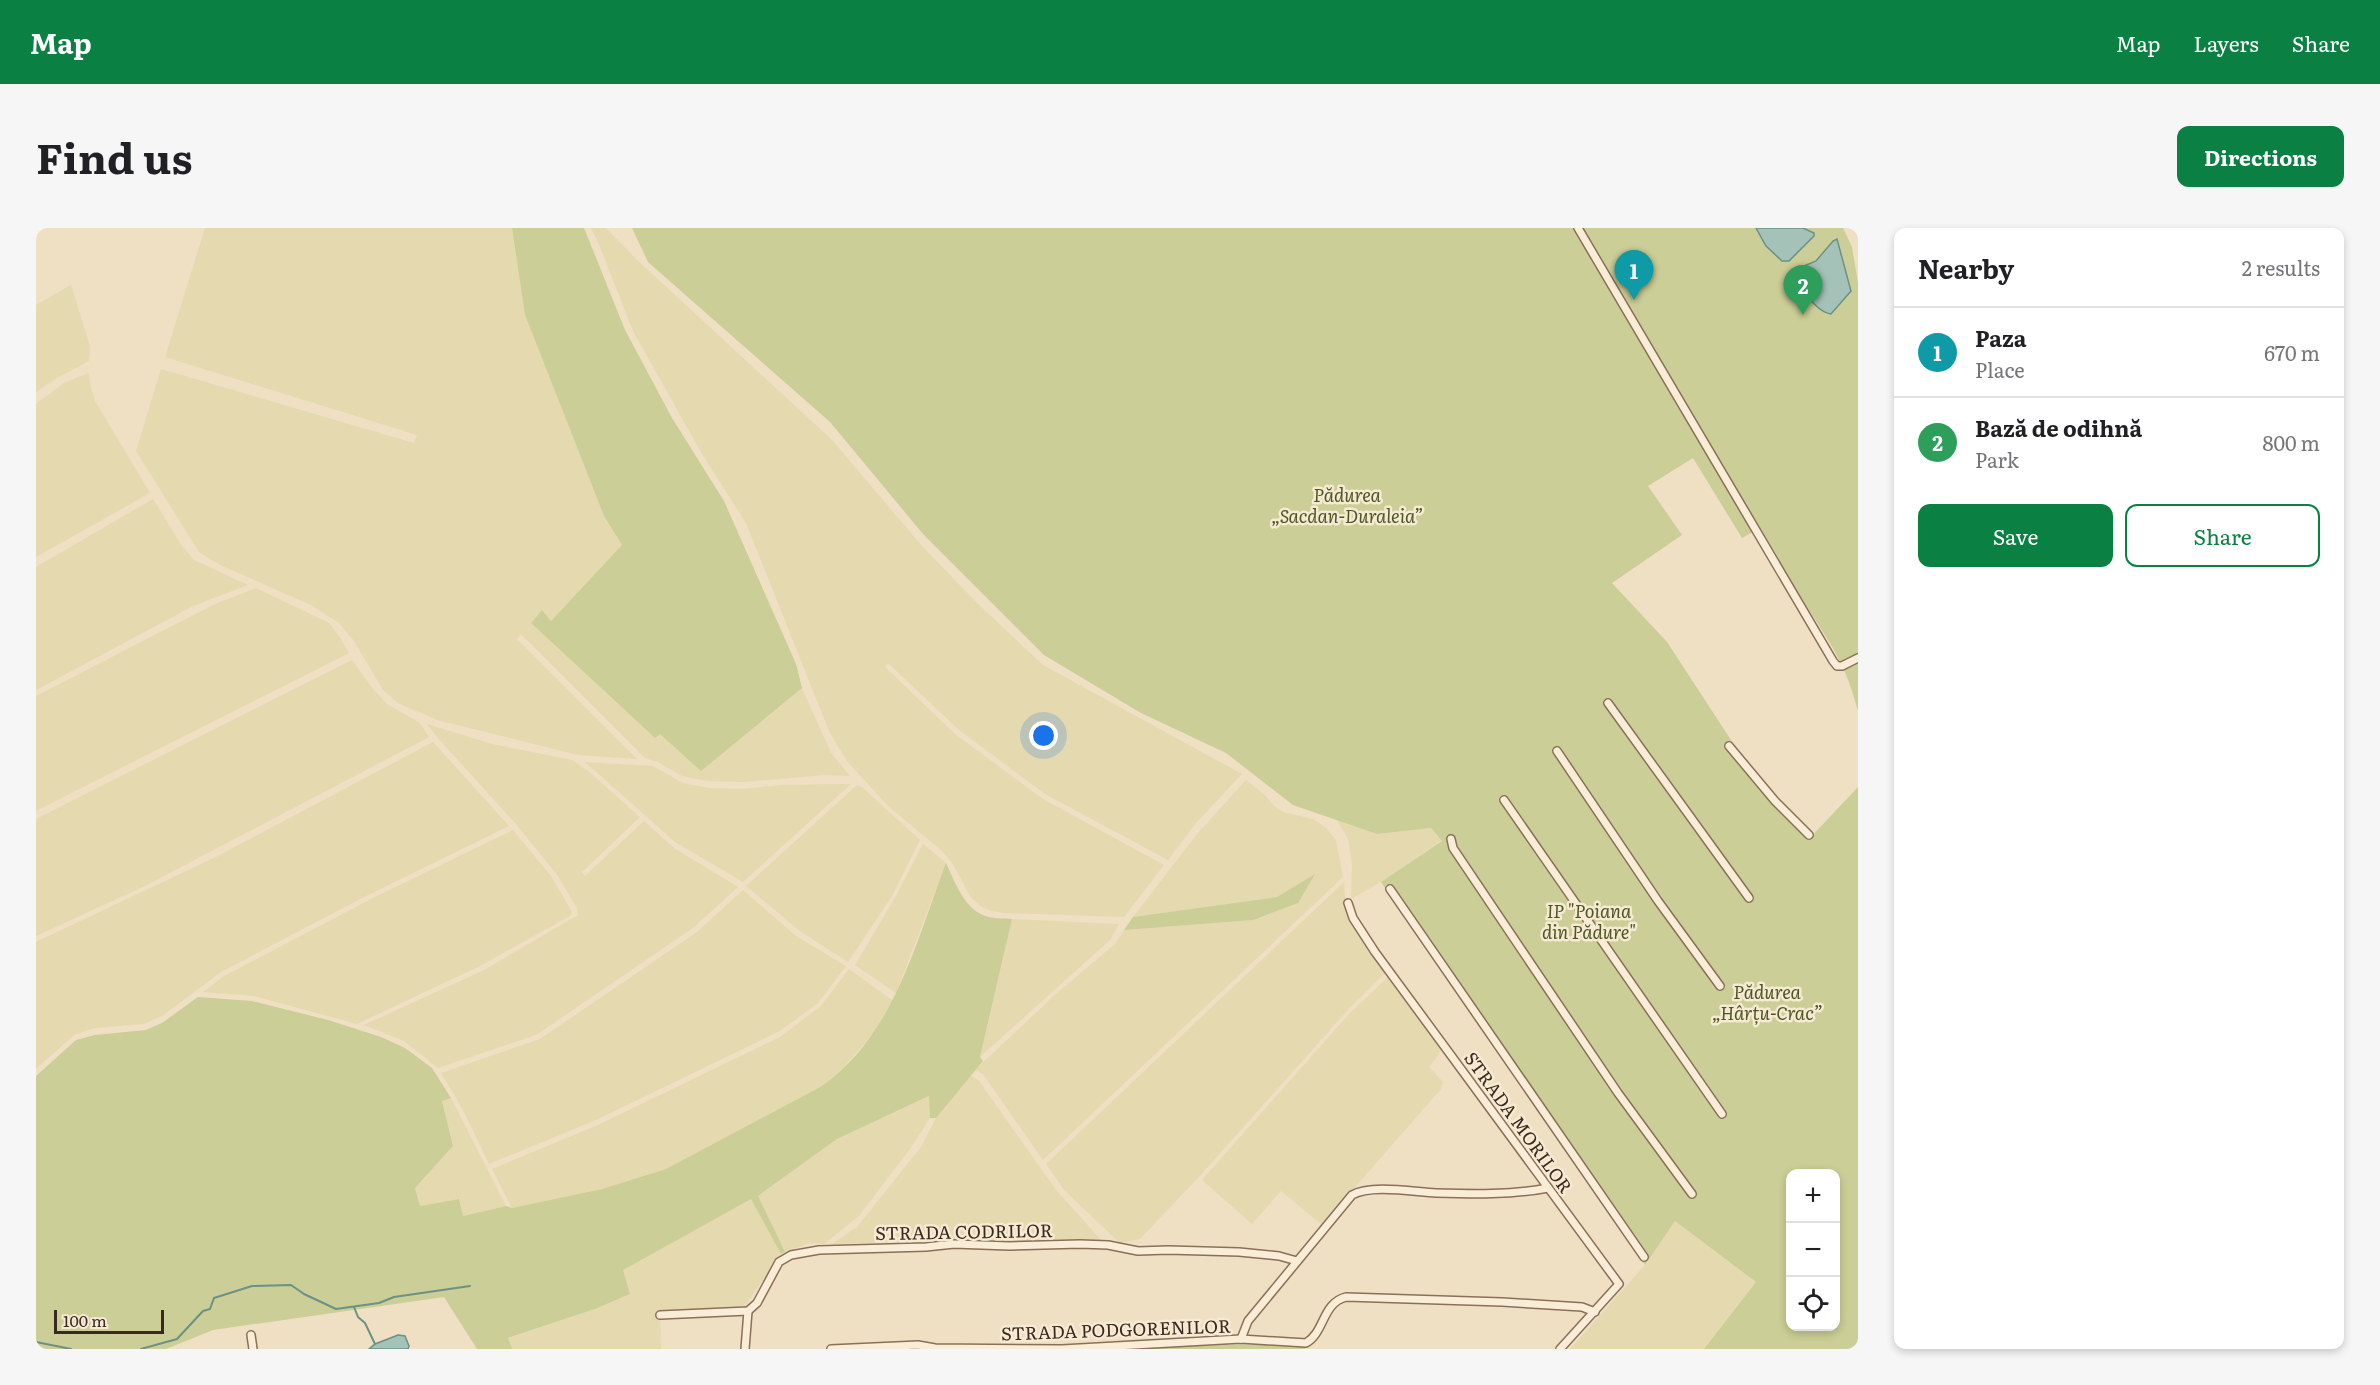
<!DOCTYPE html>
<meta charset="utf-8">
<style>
:root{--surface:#fff;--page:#f6f6f6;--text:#202124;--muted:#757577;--line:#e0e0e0;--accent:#0b8043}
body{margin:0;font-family:Literata,serif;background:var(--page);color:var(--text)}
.controls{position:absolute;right:18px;bottom:18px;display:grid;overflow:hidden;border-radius:12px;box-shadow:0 3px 9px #0003}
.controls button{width:54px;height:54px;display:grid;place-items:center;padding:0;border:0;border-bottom:2px solid var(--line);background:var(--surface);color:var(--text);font:30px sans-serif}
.scale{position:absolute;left:18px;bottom:15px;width:110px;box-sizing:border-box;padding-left:6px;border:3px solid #3a291e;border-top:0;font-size:16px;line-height:21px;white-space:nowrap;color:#3a291e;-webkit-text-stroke:4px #f6ead3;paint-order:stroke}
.you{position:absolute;left:1008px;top:508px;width:21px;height:21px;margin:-15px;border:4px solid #fff;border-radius:50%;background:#1a73e8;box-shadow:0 0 0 9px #1a73e833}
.badge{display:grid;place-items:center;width:39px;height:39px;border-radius:50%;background:var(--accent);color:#fff;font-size:20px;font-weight:700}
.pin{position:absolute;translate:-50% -50px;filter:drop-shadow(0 2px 3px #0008)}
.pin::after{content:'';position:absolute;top:32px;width:21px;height:18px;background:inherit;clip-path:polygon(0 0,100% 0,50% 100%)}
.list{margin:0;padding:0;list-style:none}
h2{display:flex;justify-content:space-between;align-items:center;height:78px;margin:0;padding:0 24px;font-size:26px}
h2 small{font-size:20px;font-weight:400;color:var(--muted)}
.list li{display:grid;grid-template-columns:39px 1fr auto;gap:18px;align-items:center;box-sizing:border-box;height:90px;padding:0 24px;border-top:2px solid var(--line)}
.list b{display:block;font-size:22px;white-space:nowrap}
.list p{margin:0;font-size:20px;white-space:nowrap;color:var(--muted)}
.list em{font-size:20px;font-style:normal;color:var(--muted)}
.actions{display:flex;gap:12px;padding:18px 24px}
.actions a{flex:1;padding:14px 0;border:2px solid var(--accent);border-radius:12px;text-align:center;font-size:21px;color:var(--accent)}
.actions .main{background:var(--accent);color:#fff}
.icon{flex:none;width:33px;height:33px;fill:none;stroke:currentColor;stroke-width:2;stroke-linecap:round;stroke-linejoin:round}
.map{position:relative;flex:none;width:1822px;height:1121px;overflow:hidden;border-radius:12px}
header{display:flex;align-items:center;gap:36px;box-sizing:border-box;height:84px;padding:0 30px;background:var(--accent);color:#fff}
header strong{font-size:28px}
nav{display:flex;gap:33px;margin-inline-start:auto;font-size:21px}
.intro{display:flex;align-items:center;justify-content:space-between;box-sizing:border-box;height:144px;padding:0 36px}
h1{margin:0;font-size:42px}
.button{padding:15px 27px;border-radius:12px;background:var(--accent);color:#fff;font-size:21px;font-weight:700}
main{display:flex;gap:36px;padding:0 36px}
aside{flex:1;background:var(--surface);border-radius:12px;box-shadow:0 3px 9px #0003}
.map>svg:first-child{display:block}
.farmland{fill:#e5d9b0}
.green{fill:#cbce96;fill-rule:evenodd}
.water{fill:#a5c2b8;stroke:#6c9185;stroke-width:1.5}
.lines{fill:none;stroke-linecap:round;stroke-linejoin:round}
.stream{stroke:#6c9185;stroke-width:2}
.minor-casing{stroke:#8a7059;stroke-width:10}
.minor{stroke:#faedd7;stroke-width:7}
.labels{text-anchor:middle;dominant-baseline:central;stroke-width:5;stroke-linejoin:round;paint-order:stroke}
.park-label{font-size:18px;font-style:italic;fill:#4d5724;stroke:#f6ead3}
.street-label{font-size:18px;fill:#3a291e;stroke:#f6ead3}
</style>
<header>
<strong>Map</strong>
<nav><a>Map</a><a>Layers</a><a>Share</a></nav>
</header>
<div class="intro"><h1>Find us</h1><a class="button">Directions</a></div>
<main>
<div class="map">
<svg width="1822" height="1121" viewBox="0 0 1822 1121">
<rect width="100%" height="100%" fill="#efdfc3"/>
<g class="farmland">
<path d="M169,0H476L489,87L568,288L587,317L515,393L506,382L495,395L619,510L624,505L665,542L766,460L795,525L814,548L788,547L708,554L671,553L646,548L622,534L609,530L485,406L481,411L601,531L542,527L401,492L362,475L347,462L318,413L303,395L275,377L184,337L163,324L100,223L125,141L378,215L381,207L129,129Z"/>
<path d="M555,0H570L600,31L796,212L886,318L942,376L1007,437L1206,546L1160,595L1132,632L1009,566L923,502L852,435L849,439L919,506L1007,571L1128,637L1088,689L969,685L955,683L944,678L934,668L917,636L907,624L853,579L811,533L794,505L781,473L710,295L666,226L597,103L562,14Z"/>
<path d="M35,57L54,118L53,133L21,150L0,164V77Z"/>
<path d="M53,145L54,156L59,173L114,265L0,329V176L28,155Z"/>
<path d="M117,271L146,318L158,332L212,357L157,378L0,462V339Z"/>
<path d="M220,360L293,395L303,408L313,425L0,583V468L179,376Z"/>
<path d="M316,432L337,461L351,476L384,495L393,509L107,659L0,708V591Z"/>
<path d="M391,496L456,516L536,532L551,542L604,589L546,644L549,648L608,593L638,620L702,659L657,700L500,807L402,840L368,813L328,797L446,743L542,687L541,680L522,648L480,596L401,509Z"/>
<path d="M397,514L473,598L326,670L185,744L126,788L108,796L58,800L38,807L0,841V714L180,629Z"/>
<path d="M549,534L617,538L647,555L673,560L705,561L747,557L815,556L707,654L639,614Z"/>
<path d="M1210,552L1230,568L1238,578L1247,584L1277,591L1290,600L1300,612L1307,649L1007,932L947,846L939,842L1021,765L1079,716L1088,702L1217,692L1278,647L1241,669L1097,689L1162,605Z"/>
<path d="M821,557L827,560L884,612L856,668L812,734L764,703L710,658Z"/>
<path d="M1301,592L1341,606L1395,600L1406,612L1345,654L1315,671L1316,635L1312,611Z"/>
<path d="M477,602L515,648L536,684L534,688L444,738L321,796L218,768L167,764L188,748L339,669Z"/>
<path d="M887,616L910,635L860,765L819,737L859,670Z"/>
<path d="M1308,654L1310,686L1351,743L1310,784L1161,951L1104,1011L1084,1015L1028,962L1010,936Z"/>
<path d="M707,662L760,708L810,738L782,775L744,803L560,892L453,936L427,882L405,845L504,811L661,704Z"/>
<path d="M976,691L1083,696L1074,712L944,829Z"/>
<path d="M813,741L856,772L838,805L800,848L786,858L630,941L566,961L476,980L456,941L562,897L744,809L785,778Z"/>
<path d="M1354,747L1405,818L1403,826L1393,839L1407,854L1405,861L1286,997L1245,963L1216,996L1166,952L1313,786Z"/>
<path d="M934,846L943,853L1020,962L1065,1012H1010L983,1014L938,1012L796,1016L821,999L885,919L900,890Z"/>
<path d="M894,868V890L876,918L823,988L788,1016L774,1015L749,1024L721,969L801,911Z"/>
<path d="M415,870L470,978L427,988L423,971L384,978L379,960L417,918L406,872Z"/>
<path d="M716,970L745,1026L708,1079L624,1083L625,1121H476L471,1111L559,1081L594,1066L586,1042Z"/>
<path d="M1639,993L1720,1054L1668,1121H1534L1609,1037Z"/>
</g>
<g class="green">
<path d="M476,0H548L589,102L636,190L688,273L760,436L766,460L665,543L624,506L619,510L495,395L506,382L515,393L586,317L568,288L489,87Z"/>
<path d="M596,0H1807L1816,19L1822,55V483C1810,436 1794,415 1769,376C1753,351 1739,326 1724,300L1706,310L1657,230L1612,258L1646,307L1576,355L1631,414L1710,535L1775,609L1822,559V1121H1668L1720,1054L1639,993L1609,1037L1345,654L1406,613L1395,600L1341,606L1257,577L1190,525L1105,485L1008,427L887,306L794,194L612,34ZM1754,946H1800V1098H1754Z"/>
<path d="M910,635C919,654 929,684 953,689C960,691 969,690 976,691L944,829L947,833L900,890H894L893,868L801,911L722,968L749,1024L745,1026L715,971L587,1042L594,1066L559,1081L472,1110L476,1121H441L408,1069L177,1102L130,1121H0V848L40,812L59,807L110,802L126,795L162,769L216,773L292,792L345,809L369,820L396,840L415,870L406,873L417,918L379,960L384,978L423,971L427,988L470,978L476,980L566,961L630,941L786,858C858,807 880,714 910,635Z"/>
<path d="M1279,646L1262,675L1217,692L1088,702L1097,689L1241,669Z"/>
<path d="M1219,1116L1269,1118V1121H1074Z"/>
</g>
<g class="water">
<path d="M1720,0H1767L1778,5V8L1753,33H1746L1730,18Z"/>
<path d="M1801,11L1815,63L1795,86C1780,84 1768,62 1757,51L1756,46L1761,41L1780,33L1797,13Z"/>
<path d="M362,1107L369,1108L373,1118L372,1121H333L339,1116Z"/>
</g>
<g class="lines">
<g class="stream">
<path d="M318,1079L322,1089L329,1095L339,1116"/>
<path d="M0,1114L35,1121"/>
<path d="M105,1121L141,1111L167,1083L174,1081L178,1070L216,1058L255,1057L268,1066L300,1081L343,1075L358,1069L434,1058"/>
</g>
<g class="minor-casing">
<g id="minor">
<path d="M1542,0L1797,433L1801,438H1806L1822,430"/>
<path d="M1572,475L1713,670"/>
<path d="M1693,518L1739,573L1773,607"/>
<path d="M1521,523L1622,673L1684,758"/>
<path d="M1468,572L1686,886"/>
<path d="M1415,611L1417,620L1582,865L1656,966"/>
<path d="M1354,661L1608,1029"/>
<path d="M1312,675L1317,690L1339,724L1583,1056L1524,1121"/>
<path d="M624,1087L712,1083L721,1075L743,1034L755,1027L783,1022L890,1019L918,1016L973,1018L1044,1016L1072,1017L1102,1023L1132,1022L1203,1024L1243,1028L1261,1033"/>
<path d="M215,1107L217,1121"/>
<path d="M1205,1111L1212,1093L1316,967C1335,956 1378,964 1400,965C1437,966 1476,967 1512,960"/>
<path d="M709,1121L712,1083"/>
<path d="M795,1121L882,1117L899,1120L1026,1121L1205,1111L1270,1115C1289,1104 1286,1075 1310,1069L1466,1074L1546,1079L1559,1084"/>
</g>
</g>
<use href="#minor" class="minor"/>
</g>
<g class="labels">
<g class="park-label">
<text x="1311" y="266">Pădurea<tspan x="1311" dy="21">„Sacdan-Duraleia”</tspan></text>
<text x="1553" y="682">IP "Poiana<tspan x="1553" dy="21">din Pădure"</tspan></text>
<text x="1731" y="763">Pădurea<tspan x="1731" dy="21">„Hârțu-Crac”</tspan></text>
</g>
<g class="street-label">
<text transform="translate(1483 894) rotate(54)">STRADA MORILOR</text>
<text transform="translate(928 1003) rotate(-1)">STRADA CODRILOR</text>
<text transform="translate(1080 1101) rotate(-2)">STRADA PODGORENILOR</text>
</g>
</g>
</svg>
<div class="controls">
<button>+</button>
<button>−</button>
<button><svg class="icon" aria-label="locate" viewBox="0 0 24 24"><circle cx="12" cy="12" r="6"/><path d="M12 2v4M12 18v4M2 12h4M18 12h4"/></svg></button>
</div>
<div class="scale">100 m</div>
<div class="you"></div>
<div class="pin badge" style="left:1598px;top:72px;background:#0f9aa8">1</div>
<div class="pin badge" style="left:1767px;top:87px;background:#2e9e5b">2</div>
</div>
<aside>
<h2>Nearby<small>2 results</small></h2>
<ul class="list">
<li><span class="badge" style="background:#0f9aa8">1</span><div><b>Paza</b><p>Place</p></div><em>670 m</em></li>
<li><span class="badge" style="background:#2e9e5b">2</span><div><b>Bază de odihnă</b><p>Park</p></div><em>800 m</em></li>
</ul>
<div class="actions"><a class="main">Save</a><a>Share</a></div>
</aside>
</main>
